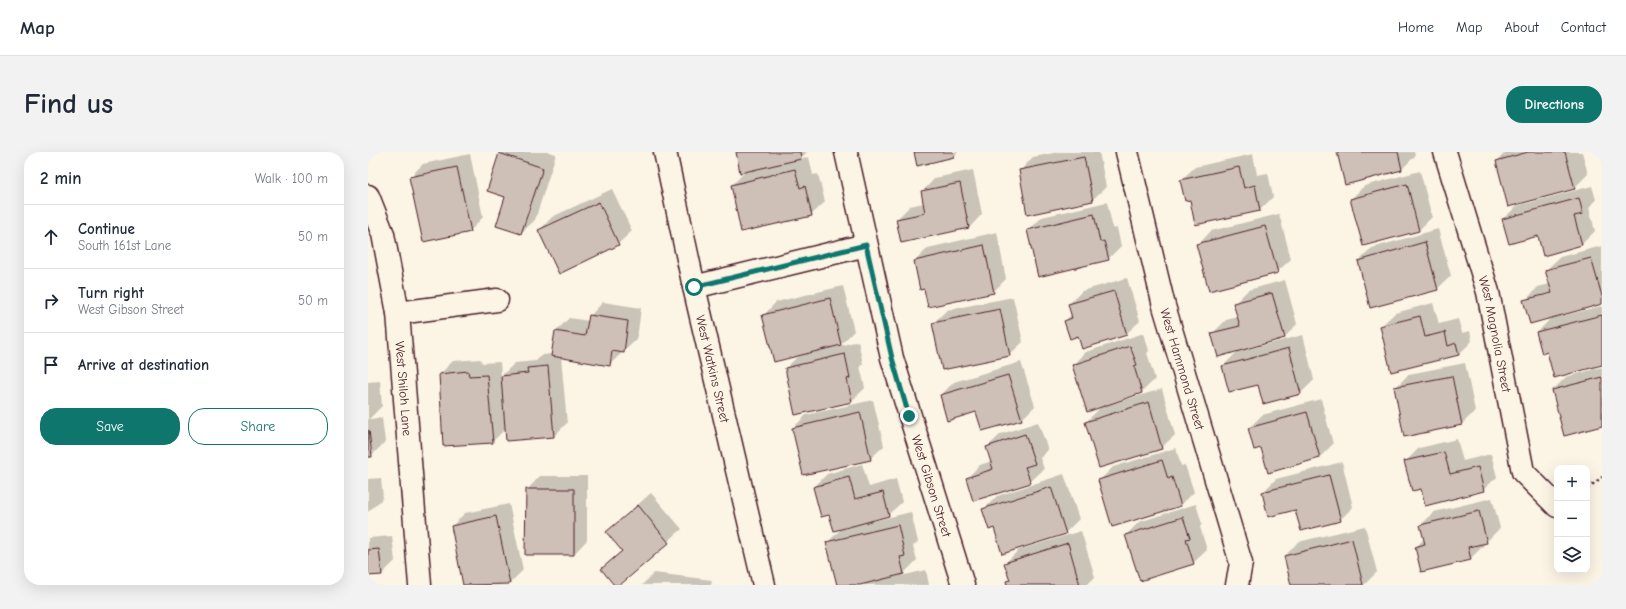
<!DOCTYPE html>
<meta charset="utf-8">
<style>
:root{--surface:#fff;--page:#f2f2f3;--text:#1f2937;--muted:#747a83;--line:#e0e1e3;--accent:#0f766e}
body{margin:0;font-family:"Comic Neue",sans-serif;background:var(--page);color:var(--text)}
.controls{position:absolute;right:12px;bottom:12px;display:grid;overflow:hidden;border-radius:8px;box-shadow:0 4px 16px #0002}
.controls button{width:36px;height:36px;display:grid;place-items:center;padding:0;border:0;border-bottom:1px solid var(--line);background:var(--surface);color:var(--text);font:20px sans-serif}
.stop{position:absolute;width:12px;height:12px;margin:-9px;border:3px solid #0f766e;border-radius:50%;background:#fff}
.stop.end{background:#0f766e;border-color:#fff;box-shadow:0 1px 4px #0008}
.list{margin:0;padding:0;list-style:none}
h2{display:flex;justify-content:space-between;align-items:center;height:52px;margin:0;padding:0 16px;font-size:17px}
h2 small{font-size:13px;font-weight:400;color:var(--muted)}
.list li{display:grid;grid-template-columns:26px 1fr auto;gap:12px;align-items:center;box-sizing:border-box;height:64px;padding:0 16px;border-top:1px solid var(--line)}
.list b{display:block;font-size:15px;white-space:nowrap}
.list p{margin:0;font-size:13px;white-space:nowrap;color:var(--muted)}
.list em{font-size:13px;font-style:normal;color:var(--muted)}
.actions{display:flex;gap:8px;padding:12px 16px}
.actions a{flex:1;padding:9px 0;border:1px solid var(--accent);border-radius:16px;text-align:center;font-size:14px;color:var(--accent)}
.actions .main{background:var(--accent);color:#fff}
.icon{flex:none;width:22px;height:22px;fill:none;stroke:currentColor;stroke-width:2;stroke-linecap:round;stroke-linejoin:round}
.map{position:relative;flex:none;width:1234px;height:433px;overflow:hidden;border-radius:16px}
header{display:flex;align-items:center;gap:24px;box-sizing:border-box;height:56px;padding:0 20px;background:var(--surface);border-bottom:1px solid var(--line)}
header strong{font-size:19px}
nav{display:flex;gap:22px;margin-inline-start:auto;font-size:14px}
.intro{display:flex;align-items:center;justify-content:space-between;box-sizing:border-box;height:96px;padding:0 24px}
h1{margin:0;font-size:28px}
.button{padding:10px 18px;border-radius:16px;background:var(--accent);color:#fff;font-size:14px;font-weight:700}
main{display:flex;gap:24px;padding:0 24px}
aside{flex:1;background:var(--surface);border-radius:16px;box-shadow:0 4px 16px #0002}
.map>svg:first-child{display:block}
.shadow{fill:#0003}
.building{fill:#cfc0b7;stroke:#4a1f2b}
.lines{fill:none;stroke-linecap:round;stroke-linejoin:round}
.minor-casing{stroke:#4a1f2b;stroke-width:25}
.path{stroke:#4a1f2b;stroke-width:2.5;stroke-dasharray:3 3;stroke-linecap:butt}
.minor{stroke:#fcf5e5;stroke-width:22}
.route{stroke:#0f766e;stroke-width:5}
.labels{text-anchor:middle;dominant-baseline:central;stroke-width:4;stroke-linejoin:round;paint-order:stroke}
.street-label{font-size:13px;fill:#4a1f2b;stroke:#fcf5e5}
</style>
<header>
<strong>Map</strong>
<nav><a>Home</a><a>Map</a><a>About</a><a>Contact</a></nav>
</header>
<div class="intro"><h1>Find us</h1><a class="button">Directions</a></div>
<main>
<aside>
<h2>2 min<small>Walk · 100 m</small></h2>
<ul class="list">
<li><svg class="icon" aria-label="ahead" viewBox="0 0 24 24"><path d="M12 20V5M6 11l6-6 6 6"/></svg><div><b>Continue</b><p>South 161st Lane</p></div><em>50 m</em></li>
<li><svg class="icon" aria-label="right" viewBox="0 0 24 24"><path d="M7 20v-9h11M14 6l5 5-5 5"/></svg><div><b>Turn right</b><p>West Gibson Street</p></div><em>50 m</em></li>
<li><svg class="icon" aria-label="arrive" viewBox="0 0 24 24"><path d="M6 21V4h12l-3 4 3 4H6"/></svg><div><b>Arrive at destination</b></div></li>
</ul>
<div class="actions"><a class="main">Save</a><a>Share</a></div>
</aside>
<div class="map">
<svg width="1234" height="433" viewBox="0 0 1234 433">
<rect width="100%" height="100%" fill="#fcf5e5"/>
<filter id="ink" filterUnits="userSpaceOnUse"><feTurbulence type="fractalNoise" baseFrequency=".025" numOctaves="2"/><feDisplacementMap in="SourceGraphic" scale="8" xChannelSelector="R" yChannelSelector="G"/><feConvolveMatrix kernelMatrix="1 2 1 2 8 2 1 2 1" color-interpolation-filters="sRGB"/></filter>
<g filter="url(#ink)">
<g class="shadow">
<path d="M134,0H181L188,2L167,68L153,81L138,45L132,2Z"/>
<path d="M369,0H439L432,7L441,5L445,23L450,22L457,50L443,63L364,33L379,18Z"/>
<path d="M547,0H590L586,4Z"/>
<path d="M691,0H731L738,35L724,48L652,19L665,5Z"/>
<path d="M970,0H1046L1047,4L1034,17L978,32Z"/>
<path d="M1138,0H1214L1220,22L1206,36L1129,9Z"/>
<path d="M102,2L115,65L102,79L42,25L55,12Z"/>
<path d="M885,2L889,23L900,21L905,45L892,58L828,72L823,47L813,28L827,15Z"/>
<path d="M605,18L614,62L601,76L529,67L542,54L556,51L554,40L567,26Z"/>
<path d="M1052,19L1064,65L1051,78L995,93L983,47L996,34Z"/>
<path d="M1224,34L1228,48L1221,55L1227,79L1214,92L1176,102L1170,83L1135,67L1149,54Z"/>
<path d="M244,37L264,79L250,92L171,79L184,65Z"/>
<path d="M739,50L745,77L749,76L753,94L740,107L661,78L674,65Z"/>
<path d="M911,62L923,107L909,120L830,93L843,79Z"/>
<path d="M1070,77L1083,124L1069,137L991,109L1004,96Z"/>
<path d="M629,80L638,127L625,140L547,109L560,96Z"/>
<path d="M1234,94V151L1157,149L1170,135L1182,132L1178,118L1192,105Z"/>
<path d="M759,126L772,169L758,182L711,183L697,169L704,162L701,152L714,139Z"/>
<path d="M917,128L929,172L916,186L881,195L882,197L935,183L946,228L933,241L896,251L891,232L855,214L871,198L844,182L858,168L870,165L866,152L880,138Z"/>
<path d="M475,134L486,179L471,194L490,189L495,212L492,214L497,236L484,249L418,216L432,202L395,164L408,150Z"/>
<path d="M645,145L655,190L641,203L565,171L579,158Z"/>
<path d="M235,150L273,156L269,187L242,212L193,205L199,271L186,284L138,276L124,290L72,222L85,209L113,207L114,211L132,210L133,224L147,211L168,209L174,203L184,202L188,179L201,166L221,169L222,164Z"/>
<path d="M1065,151L1071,172L1090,167L1094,181L1102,179L1104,189L1091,202L1013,174L1027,161Z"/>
<path d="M1234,154V212L1180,199L1169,181L1182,167Z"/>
<path d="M776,181L781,199L779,201L787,227L774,240L720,259L705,213L718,200Z"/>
<path d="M653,210L667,254L654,267L609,259L573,243L586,230Z"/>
<path d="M1097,211L1107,259L1094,272L1027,236L1041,222Z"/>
<path d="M1234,215V273L1185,238L1198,225Z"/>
<path d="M12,229L14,254L1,267L14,266L17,290L3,304H0V230Z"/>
<path d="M794,237L807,283L793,296L718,270L733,255Z"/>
<path d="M953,247L965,292L952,305L900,319L893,295L881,276L894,263Z"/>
<path d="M505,248L516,294L502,307L425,276L438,263Z"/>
<path d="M670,270L680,298L672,306L676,317L662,330L599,326L612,313L624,309L619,295L633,282Z"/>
<path d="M1089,287L1095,309L1123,302L1129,325L1115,338L1054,336L1037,310L1051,296Z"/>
<path d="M808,296L813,314L817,313L826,340L813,353L745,374L731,329L745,315Z"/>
<path d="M974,310L985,355L972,368L928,357L895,340L908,327Z"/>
<path d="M494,312L501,335L528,327L534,350L520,363L506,367V369L543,360L550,390L545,394L549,408L533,424L558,418L561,433H495L498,430L487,433H470L459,391L474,376L462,362L446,335L459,322Z"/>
<path d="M696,322L711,367L697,381L627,374L616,357L629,344Z"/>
<path d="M172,324H219V388L206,402L159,338Z"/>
<path d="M13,326L15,346L0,360V327Z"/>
<path d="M283,341L314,377L250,433H247L234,417L254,398L239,380Z"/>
<path d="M1124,346L1132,376L1118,390L1115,391L1116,393L1102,407L1048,395L1056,387L1053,373L1066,360Z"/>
<path d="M141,352L155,418L142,431L131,433H96L84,374L97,361Z"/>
<path d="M828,352L834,372L832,375L839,398L825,411L758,383L771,370Z"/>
<path d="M997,374L1009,420L996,433H924L917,404L930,390Z"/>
<path d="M713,379L727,425L719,433H640L639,429L642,427L637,411L651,398Z"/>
<path d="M24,384L27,409L14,422L0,423V386Z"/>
<path d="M286,421L344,428L343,433H274Z"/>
</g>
<g class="building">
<path d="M368,0H432L433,7L372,21Z"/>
<path d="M546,0H585L586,5L549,14Z"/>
<path d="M969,0H1030L1034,18L977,33Z"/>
<path d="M1160,0H1197L1207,37L1140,55L1128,9Z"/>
<path d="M131,1L175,16L153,82L128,74L137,45L119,39Z"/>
<path d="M716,5L725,49L659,63L651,18Z"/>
<path d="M89,15L103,80L55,90L41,25Z"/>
<path d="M871,15L876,36L887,33L892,59L827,73L822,48L817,49L812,28Z"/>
<path d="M427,17L432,36L437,34L444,64L373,80L363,33Z"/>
<path d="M592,31L601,76L533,91L528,67L557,61L553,39Z"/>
<path d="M1039,32L1051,79L995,94L982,47Z"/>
<path d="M1211,46L1215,62L1206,64L1214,93L1175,104L1170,84L1141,92L1134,67Z"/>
<path d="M231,50L251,93L191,122L170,78Z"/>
<path d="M726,62L732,90L736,89L741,108L670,125L659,78Z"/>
<path d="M897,74L910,121L841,139L828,92Z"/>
<path d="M1057,90L1070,138L1002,156L990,109Z"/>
<path d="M616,93L626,141L560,155L556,137L552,138L546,109Z"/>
<path d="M1223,106L1234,144V152L1162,172L1155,148L1184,141L1177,118Z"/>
<path d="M746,139L759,183L714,197L710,184L702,187L696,169L704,166L700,152Z"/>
<path d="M904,141L917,186L850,205L843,181L872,174L865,151Z"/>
<path d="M462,146L473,193L406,210L394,163Z"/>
<path d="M632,157L642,204L574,218L564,171Z"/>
<path d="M221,163L260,169L256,201L244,199L242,214L183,204L187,179L217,184Z"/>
<path d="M1234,163V213L1186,226L1179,200L1174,202L1168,180Z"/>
<path d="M1052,164L1057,185L1077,180L1080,194L1088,191L1091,203L1023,220L1012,174Z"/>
<path d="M762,194L769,213L766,214L774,241L719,260L704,213Z"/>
<path d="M921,196L933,242L895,252L890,233L861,240L854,214Z"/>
<path d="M477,202L482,226L479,227L484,250L427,263L417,216Z"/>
<path d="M180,214L186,285L138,289L133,224L160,221L159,216Z"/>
<path d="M100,219L101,224L119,223L125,291L75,294L71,222Z"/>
<path d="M640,223L654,268L614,279L608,260L579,269L572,243Z"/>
<path d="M1084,224L1094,273L1036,285L1026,235Z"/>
<path d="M1234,225V274L1196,284L1184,238Z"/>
<path d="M781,250L794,297L731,316L717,270Z"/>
<path d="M492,260L503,308L435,323L424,276Z"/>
<path d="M939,260L952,306L900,321L893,296L886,298L880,276Z"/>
<path d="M1,278L4,305H0V279Z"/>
<path d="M657,282L667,312L657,315L663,331L605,349L598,326L625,317L618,295Z"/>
<path d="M1076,300L1082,322L1110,315L1116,339L1057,354L1053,337L1044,339L1036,309Z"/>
<path d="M794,308L800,327L804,325L813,354L744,375L730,328Z"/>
<path d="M961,323L973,369L933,379L927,358L900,365L894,340Z"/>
<path d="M481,325L487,347L515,340L521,364L466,379L461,363L453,365L445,335Z"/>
<path d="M683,335L698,382L634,402L626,376L621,378L614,357Z"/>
<path d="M158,337H206V403H157Z"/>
<path d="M270,353L301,391L252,433H246L233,417L254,399L238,380Z"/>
<path d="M1111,359L1119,391L1100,395L1103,408L1053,420L1047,395L1057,392L1052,373Z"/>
<path d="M128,364L142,432L95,433L83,374Z"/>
<path d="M815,365L822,386L818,387L826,412L772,429L757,383Z"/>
<path d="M530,373L537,404L532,405L536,422L492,433H469L458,390Z"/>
<path d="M984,387L995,433H923L916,404Z"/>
<path d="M700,391L712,433H639L638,429L642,428L636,411Z"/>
<path d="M11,397L14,423L0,424V398Z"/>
</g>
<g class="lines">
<g class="minor-casing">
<g id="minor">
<path id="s1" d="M297,0L326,135L396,433"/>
<path id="s2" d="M478,0L524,206L595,433"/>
<path id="s3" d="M759,0L796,154L873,411L869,433"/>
<path id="s4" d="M1077,0L1120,140L1155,320L1189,354"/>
<path id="s5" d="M0,44L15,82L30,161L52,433"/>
<path d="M326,135L498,93"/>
<path d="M30,161L129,148"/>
</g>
</g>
<path class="path" d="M1219,337L1234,325"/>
<use href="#minor" class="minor"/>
</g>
</g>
<g class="lines" filter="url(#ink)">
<path class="route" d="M326,135L498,93L524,206L541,264"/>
</g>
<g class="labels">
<g class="street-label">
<text stroke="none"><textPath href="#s4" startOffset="189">West Magnolia Street</textPath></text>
<text stroke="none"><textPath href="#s1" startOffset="222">West Watkins Street</textPath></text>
<text stroke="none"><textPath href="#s3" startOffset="224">West Hammond Street</textPath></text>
<text stroke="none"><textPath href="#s5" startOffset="197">West Shiloh Lane</textPath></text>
<text stroke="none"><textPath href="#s2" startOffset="345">West Gibson Street</textPath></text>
</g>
</g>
</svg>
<div class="controls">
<button>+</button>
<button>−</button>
<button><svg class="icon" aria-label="layers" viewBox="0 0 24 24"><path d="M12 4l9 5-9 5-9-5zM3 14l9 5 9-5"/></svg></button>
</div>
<div class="stop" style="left:326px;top:135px"></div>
<div class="stop end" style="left:541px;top:264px"></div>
</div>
</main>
